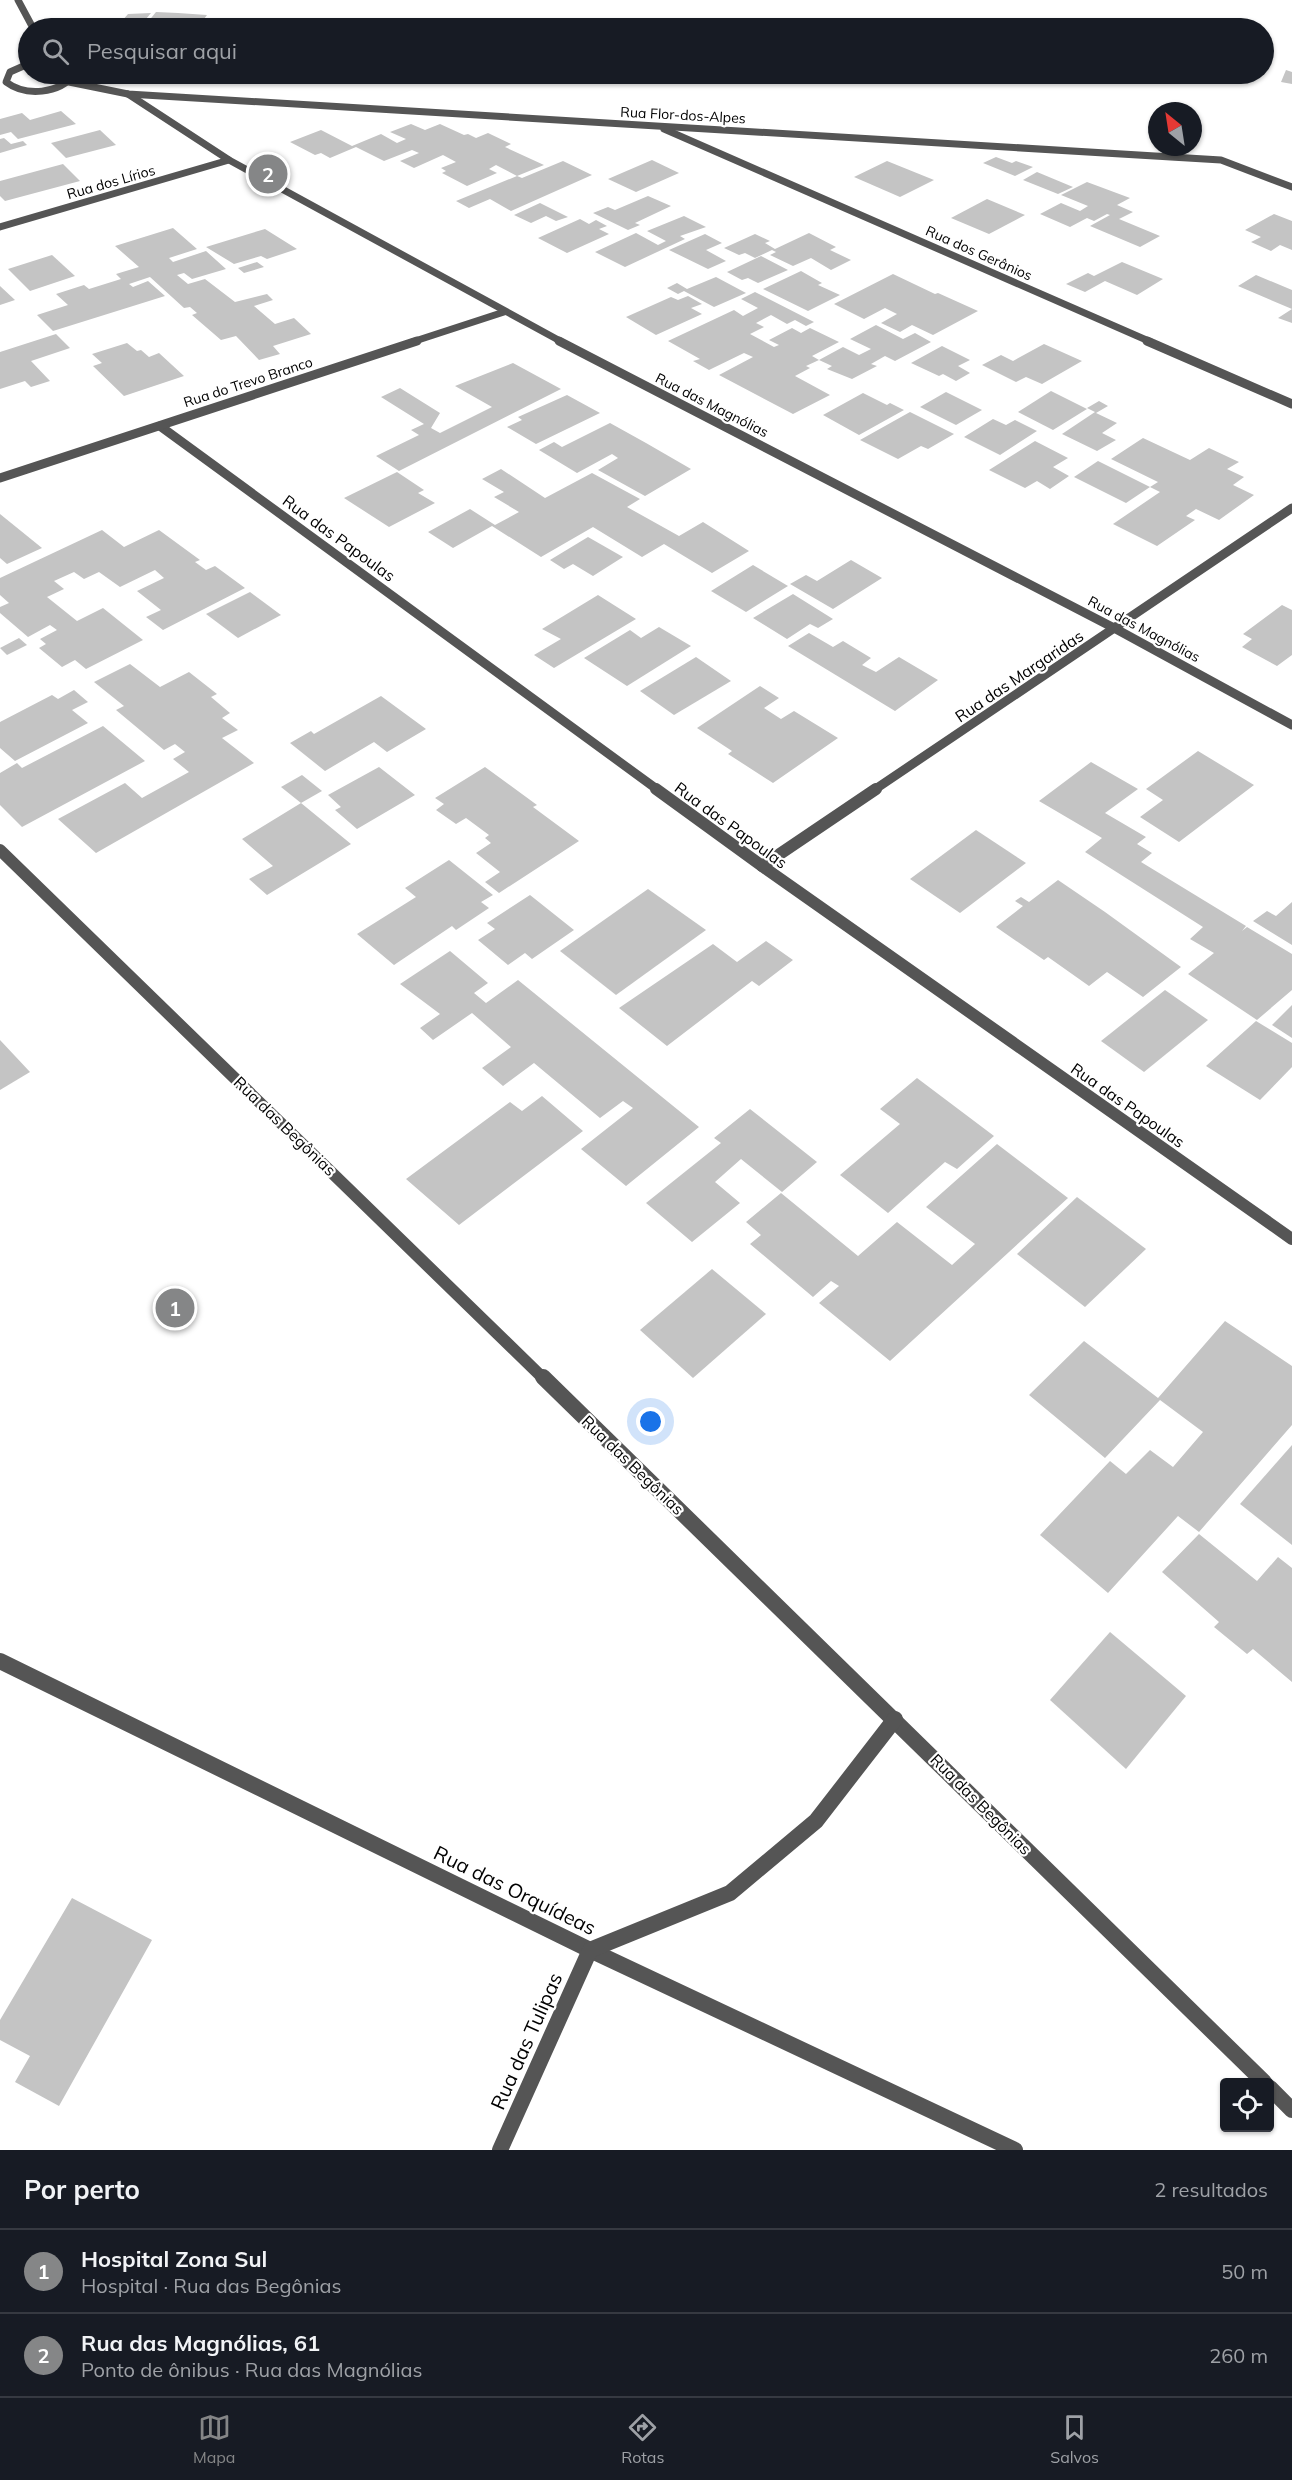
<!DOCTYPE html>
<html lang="pt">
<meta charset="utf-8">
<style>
:root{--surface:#171b24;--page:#242831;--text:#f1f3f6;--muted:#9ea1a6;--line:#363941;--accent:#858687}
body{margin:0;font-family:Mulish,sans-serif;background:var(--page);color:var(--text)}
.controls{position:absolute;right:18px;bottom:18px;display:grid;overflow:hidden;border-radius:6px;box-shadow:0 2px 4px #0004}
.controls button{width:54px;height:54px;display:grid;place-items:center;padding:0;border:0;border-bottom:2px solid var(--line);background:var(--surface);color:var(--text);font:30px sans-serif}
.compass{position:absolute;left:1148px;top:102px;width:54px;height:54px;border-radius:50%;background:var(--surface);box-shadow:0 2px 4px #0004;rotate:330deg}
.you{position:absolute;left:651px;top:1422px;width:21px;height:21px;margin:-15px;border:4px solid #fff;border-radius:50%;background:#1a73e8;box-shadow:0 0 0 9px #1a73e833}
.badge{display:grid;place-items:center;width:39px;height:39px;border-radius:50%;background:var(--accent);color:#fff;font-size:20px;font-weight:700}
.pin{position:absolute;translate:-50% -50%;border:3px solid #fff;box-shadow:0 2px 6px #0006}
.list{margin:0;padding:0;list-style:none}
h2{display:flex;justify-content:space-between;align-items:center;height:78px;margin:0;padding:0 24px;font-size:26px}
h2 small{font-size:20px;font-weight:400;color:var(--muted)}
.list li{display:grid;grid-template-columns:39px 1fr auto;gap:18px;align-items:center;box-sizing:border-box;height:84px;padding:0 24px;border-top:2px solid var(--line)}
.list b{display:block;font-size:22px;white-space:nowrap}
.list p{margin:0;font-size:20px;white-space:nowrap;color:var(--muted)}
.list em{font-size:20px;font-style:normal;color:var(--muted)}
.icon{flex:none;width:33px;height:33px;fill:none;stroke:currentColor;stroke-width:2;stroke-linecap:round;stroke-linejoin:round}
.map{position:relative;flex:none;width:1292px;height:2150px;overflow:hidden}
.search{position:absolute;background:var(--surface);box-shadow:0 2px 4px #0004;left:18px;right:18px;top:18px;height:66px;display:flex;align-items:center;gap:15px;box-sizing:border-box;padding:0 21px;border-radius:33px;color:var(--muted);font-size:22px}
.sheet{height:246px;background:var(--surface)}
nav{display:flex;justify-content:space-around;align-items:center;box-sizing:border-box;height:84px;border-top:2px solid var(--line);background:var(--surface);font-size:16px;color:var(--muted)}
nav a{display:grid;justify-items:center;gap:3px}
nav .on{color:var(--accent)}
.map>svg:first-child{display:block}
.building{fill:#c4c4c4}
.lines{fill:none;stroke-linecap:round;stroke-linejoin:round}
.street-far3{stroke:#555;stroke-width:7}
.street-far2{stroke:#555;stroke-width:9}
.street-far1{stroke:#555;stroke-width:12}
.street{stroke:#555;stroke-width:16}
.labels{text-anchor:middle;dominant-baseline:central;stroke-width:4.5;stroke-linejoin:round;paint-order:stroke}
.far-street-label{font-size:14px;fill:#000;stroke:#fff}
.street-label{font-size:16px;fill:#000;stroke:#fff}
.near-street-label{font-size:20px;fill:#000;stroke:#fff}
</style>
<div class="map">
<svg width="1292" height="2150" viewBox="0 0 1292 2150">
<rect width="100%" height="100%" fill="#fff"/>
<g class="building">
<path d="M156,12L178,13L207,15L201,23L172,21L166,28H143Z"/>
<path d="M151,13L141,25H125L128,21H122L128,14Z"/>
<path d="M1286,70L1292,72V84L1281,82Z"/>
<path d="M61,111L76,124L18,139L11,132L0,135V119L22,113L30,120Z"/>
<path d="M411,124L425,130L440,124L464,135L468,134L476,138L488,133L511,144L505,147L544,165L517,176L496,165L489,169L497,173L467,186L442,173L446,171L441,168L456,162L443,155L414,168L400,161L419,153L412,150L384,161L356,147L330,158L321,153L315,155L290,142L321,130L352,146L381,134L397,143L406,139L390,132Z"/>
<path d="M100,130L116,145L66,158L51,143Z"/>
<path d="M4,138L11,144L23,141L27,145L0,153V139Z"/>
<path d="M996,157L1012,163L1016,161L1033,167L1015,176L983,163Z"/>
<path d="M652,160L679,173L636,192L608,179Z"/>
<path d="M563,161L592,175L511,211L490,199L469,208L456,201L517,176L522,178Z"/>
<path d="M887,161L934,180L900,197L854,177Z"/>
<path d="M63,164L80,181L5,201L0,196V181Z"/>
<path d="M1037,172L1073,187L1058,194L1023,180Z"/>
<path d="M1087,182L1130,198L1117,205L1133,212L1119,219L1160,236L1140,247L1090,226L1110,215L1107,214L1094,221L1087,218L1070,227L1040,214L1061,203L1080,211L1088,206L1061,195Z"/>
<path d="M648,196L671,206L635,223L640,225L628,230L593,213L608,207L615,210Z"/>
<path d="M987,199L1025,215L989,234L951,218Z"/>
<path d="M540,203L568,217L556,221L546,216L531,223L514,215Z"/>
<path d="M1274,214L1292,221V250L1280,245L1271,251L1251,242L1261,237L1245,230Z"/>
<path d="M684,216L706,227L680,236L685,239L625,267L595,252L636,233L658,245L666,241L647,231Z"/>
<path d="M580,219L589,224L596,220L607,226L599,229L609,234L567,253L538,238Z"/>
<path d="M173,228L197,249L169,258L173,262L206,251L226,269L192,279L184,273L177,275L188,284L205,279L235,302L267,294L273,300L254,306L275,324L294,318L311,334L273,346L280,354L259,360L236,336L221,340L192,315L197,313L190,307L184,308L150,277L129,284L133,287L148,281L165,296L53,331L37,315L68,305L56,294L84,285L89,289L121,279L116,274L139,267L115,246Z"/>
<path d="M265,229L297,249L267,259L261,256L234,264L206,247Z"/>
<path d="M809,233L836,247L830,250L851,260L831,270L811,258L793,266L770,255L776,252L772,250L755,258L745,253L739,255L724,248L755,234L770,241L765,243L775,249Z"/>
<path d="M705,234L722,243L706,250L726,261L708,269L669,250Z"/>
<path d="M52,255L75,276L30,291L8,269Z"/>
<path d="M761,256L788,270L758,283L748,278L742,280L727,272Z"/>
<path d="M257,262L264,267L244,273L238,268Z"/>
<path d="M1122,262L1163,279L1137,295L1105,281L1085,292L1066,284L1088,273L1094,276Z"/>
<path d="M801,271L822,283L818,285L840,295L808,311L763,289Z"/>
<path d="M893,274L935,294L938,293L978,311L933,335L912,325L900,332L881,323L897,314L885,308L864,319L834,304Z"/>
<path d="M1256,275L1292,290V323L1278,318L1292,309L1238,286Z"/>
<path d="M716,277L746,293L714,307L684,291L678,294L667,288L677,283L687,289Z"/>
<path d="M0,286L15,300L0,305Z"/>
<path d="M755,292L814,322L806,326L795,320L787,324L771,315L756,323L764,327L750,334L774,347L779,345L769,340L792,328L801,333L810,328L839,342L812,356L819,360L843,347L859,355L871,349L850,339L876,325L903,339L915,333L931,342L895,361L885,356L871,364L877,366L852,379L827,369L832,366L819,360L806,366L810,368L795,376L830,395L793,414L719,375L753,357L744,353L709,370L693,361L700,359L668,341L734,310L743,316L758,308L741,299Z"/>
<path d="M688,296L702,304L691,308L702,314L656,335L626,317L671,297L678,300Z"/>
<path d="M56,334L70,348L31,361L50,381L31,387L25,381L0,389V352Z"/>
<path d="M127,343L137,351L141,350L149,357L159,353L184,376L124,396L93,366L102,363L92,354Z"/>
<path d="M1044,344L1082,361L1042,384L1026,377L1016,382L982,365L1001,355L1013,361Z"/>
<path d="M942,346L970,360L958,366L970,373L956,381L943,374L939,376L911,363Z"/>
<path d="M513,363L561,389L399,471L376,456L419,435L411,430L424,424L381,397L400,388L440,413L431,428L440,433L492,407L455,386Z"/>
<path d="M1051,391L1087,409L1053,430L1018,412Z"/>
<path d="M946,392L982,410L956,425L920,407Z"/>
<path d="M863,393L887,405L890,403L904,410L859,435L823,415Z"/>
<path d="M567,395L600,413L536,444L507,427L522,420L518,417Z"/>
<path d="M1099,401L1108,406L1096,413L1117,423L1102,433L1116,440L1097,451L1062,434L1095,412L1087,408Z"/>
<path d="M910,412L954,434L928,449L921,446L898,459L860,440Z"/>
<path d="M993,419L1006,425L1015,420L1037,431L1000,455L964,437Z"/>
<path d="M610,423L646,443L691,469L645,496L598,470L618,458L612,454L577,473L539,450L554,442L562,447Z"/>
<path d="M1143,438L1190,460L1209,448L1239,462L1227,469L1244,477L1233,485L1254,495L1219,520L1196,509L1186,516L1195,520L1157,546L1113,524L1160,492L1150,487L1158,482L1111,459Z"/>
<path d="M1035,441L1068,458L1053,467L1069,476L1050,489L1037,481L1025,488L989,470Z"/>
<path d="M1098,461L1150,487L1126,503L1074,477Z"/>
<path d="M501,469L545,498L592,473L640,499L627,507L679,536L703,522L749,551L712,573L664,544L642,557L593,527L541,557L492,526L453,548L428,532L470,509L495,525L519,512L494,497L504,492L482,479Z"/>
<path d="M397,472L424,490L418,493L435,503L389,527L344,498Z"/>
<path d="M0,514L42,548L7,564L0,558Z"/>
<path d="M102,530L124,547L159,530L200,560L195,562L206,570L215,566L245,588L163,630L146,617L161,610L137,591L164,578L155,570L120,587L99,572L84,579L74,572L54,581L64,589L47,597L77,621L103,608L143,640L86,669L75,660L62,667L39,648L46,644L40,639L57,630L50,625L28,637L0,613V607L9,603L0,595V578Z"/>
<path d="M588,537L623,557L593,576L573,564L564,569L550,560Z"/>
<path d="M851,560L882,578L833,609L790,584L806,575L817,581Z"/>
<path d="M753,565L788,586L746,612L711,591Z"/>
<path d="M250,592L281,615L238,638L206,614Z"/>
<path d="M793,594L833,619L818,628L810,624L787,639L753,618Z"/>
<path d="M598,595L636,619L554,668L534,655L561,639L542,629Z"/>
<path d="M1282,605L1292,610V655L1277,666L1242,647L1252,639L1243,634Z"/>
<path d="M659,627L691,646L627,686L584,658L630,630L641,638Z"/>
<path d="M809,633L833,647L843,641L871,658L862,665L876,672L899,657L938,680L895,711L788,646Z"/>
<path d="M19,638L27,645L7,655L0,648Z"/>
<path d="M696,657L731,681L674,715L640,691Z"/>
<path d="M130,664L160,687L189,672L217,694L211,697L230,713L222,718L238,730L222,738L254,763L96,853L58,819L125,783L142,798L189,772L173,759L185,752L175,744L164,750L116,710L124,706L94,682Z"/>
<path d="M760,686L779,698L764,708L781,719L794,711L838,738L773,783L728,754L732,751L697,728Z"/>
<path d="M74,690L88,702L72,710L88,723L15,761L0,748V722L52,695L58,699Z"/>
<path d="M381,696L426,729L387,752L374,742L325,771L290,743L311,731L314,734Z"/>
<path d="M103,726L145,761L22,827L0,805V773L17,763L22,768Z"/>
<path d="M1198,751L1254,785L1179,842L1140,817L1163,800L1146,789Z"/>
<path d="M1091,762L1138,789L1105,813L1146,837L1137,844L1152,853L1141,862L1246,926L1242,931L1247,927L1292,954V990L1257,1020L1188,974L1214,953L1190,939L1203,927L1085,852L1102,838L1039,801Z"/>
<path d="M379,767L415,795L357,829L335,810L341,807L328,795Z"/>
<path d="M485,767L537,805L533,807L579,841L499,893L485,882L500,872L476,853L491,843L485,838L489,835L466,818L456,824L436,810L444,804L435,798Z"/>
<path d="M302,775L322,791L301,803L281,787Z"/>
<path d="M301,803L351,844L267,895L249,879L273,866L242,839Z"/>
<path d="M976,830L1026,863L960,913L910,879Z"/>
<path d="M449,860L493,895L481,902L489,908L456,930L452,926L394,965L357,934L416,897L405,888Z"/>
<path d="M1058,880L1105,912L1181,967L1143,997L1107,972L1089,986L1048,957L1044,960L996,927L1023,906L1015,901L1021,897L1029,902Z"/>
<path d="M648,889L706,930L616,995L560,951Z"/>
<path d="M530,895L574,930L532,959L525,953L508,965L478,940L495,929L487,923Z"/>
<path d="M1292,902V945L1253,921L1267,911L1276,916Z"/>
<path d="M766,941L793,960L759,986L752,981L667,1046L619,1008L713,944L737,962Z"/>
<path d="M450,951L488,983L474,993L486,1003L518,980L699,1127L626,1186L581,1149L633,1108L623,1101L600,1118L534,1063L503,1086L482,1068L511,1047L472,1013L433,1040L420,1028L440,1014L400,984Z"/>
<path d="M1165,990L1208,1020L1144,1072L1101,1041Z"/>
<path d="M1292,1005V1038L1272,1025Z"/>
<path d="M1256,1021L1292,1043V1067L1260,1100L1206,1066Z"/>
<path d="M0,1040L30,1072L0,1090Z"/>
<path d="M917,1078L994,1136L957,1169L945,1162L888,1213L840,1175L900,1124L880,1109Z"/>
<path d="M542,1096L583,1131L459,1225L406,1179L510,1102L522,1111Z"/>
<path d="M750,1109L817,1162L782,1192L741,1159L715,1182L740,1203L692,1242L646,1203L721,1143L714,1138Z"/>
<path d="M997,1144L1068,1198L890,1361L819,1303L839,1286L831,1281L813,1297L750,1244L761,1235L746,1222L781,1193L858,1256L897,1222L952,1265L975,1244L926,1207Z"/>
<path d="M1077,1197L1146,1249L1085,1307L1017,1254Z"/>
<path d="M712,1269L766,1314L693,1378L640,1330Z"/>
<path d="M1225,1321L1292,1366V1425L1199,1532L1178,1516L1108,1593L1040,1535L1110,1461L1126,1474L1150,1450L1173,1467L1203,1432L1160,1400L1105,1458L1029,1395L1084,1341L1158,1398Z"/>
<path d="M1292,1445V1545L1240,1504Z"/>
<path d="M1199,1534L1257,1581L1278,1557L1292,1568V1682L1253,1649L1247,1654L1214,1627L1219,1622L1162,1572Z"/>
<path d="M1110,1632L1186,1696L1126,1769L1050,1700Z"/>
<path d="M72,1898L152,1940L59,2106L15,2082L30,2056L0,2040V2020Z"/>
</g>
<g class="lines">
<g class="street-far3">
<path d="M18,0L33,28"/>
<path d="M28,64L10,72L6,82C26,97 59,94 75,74"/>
<path d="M69,82L128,94L1221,160L1292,187"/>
<path d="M128,94L229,160L562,342"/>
<path d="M664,129L1151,342"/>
<path d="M0,227L229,160"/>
<path d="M412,342L504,312"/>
</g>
<g class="street-far2">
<path d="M559,341L1116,629L1292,725"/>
<path d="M1147,341L1292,404"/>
<path d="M160,426L658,790"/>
<path d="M0,478L417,341"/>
<path d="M874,790L1292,508"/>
</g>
<g class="street-far1">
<path d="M656,789L762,866L1292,1239"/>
<path d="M0,850L544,1379"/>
<path d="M762,866L876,789"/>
</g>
<g class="street">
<path d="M543,1377L1264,2082"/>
<path d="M0,1661L590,1950L1015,2150"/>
<path d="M1270,2088L1292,2110"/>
<path d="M500,2150L590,1950L730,1893L816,1821L895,1719"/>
</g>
</g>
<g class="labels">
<g class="far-street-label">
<text transform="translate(683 115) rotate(3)">Rua Flor-dos-Alpes</text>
<text transform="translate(111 182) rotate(-16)">Rua dos Lírios</text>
<text transform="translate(979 253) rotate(24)">Rua dos Gerânios</text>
<text transform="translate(248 382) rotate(-18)">Rua do Trevo Branco</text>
<text transform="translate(712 405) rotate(27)">Rua das Magnólias</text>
<text transform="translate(1144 629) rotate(28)">Rua das Magnólias</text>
</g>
<g class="street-label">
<text transform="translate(339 538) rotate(36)">Rua das Papoulas</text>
<text transform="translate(1019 676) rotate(-34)">Rua das Margaridas</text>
<text transform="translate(731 825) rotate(36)">Rua das Papoulas</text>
<text transform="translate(1128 1105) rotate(35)">Rua das Papoulas</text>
<text transform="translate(285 1126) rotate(44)">Rua das Begônias</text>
<text transform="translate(633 1465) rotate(44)">Rua das Begônias</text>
<text transform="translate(981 1804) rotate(45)">Rua das Begônias</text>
</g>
<g class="near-street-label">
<text transform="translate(515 1890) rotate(26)">Rua das Orquídeas</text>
<text transform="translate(526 2041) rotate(-66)">Rua das Tulipas</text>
</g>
</g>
</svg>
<div class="controls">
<button><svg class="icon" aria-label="locate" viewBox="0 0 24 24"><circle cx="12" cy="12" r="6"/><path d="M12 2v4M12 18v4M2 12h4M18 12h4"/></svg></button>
</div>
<svg class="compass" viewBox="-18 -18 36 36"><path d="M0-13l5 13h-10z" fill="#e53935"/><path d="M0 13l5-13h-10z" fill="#9ea1a6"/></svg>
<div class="you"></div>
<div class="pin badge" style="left:175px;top:1308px">1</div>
<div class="pin badge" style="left:268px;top:174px">2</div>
<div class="search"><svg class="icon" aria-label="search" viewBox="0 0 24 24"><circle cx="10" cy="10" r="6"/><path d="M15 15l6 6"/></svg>Pesquisar aqui</div>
</div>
<section class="sheet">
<h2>Por perto<small>2 resultados</small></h2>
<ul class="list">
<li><span class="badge">1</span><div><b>Hospital Zona Sul</b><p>Hospital · Rua das Begônias</p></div><em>50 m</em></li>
<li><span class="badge">2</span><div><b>Rua das Magnólias, 61</b><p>Ponto de ônibus · Rua das Magnólias</p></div><em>260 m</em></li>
</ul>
</section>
<nav>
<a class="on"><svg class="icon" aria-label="map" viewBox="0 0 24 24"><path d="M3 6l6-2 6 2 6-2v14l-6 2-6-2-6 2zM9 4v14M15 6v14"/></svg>Mapa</a>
<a><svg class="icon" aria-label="directions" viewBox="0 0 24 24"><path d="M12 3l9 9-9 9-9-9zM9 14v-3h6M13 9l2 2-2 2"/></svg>Rotas</a>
<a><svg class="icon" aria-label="saved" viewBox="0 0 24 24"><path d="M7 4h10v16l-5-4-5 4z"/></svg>Salvos</a>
</nav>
